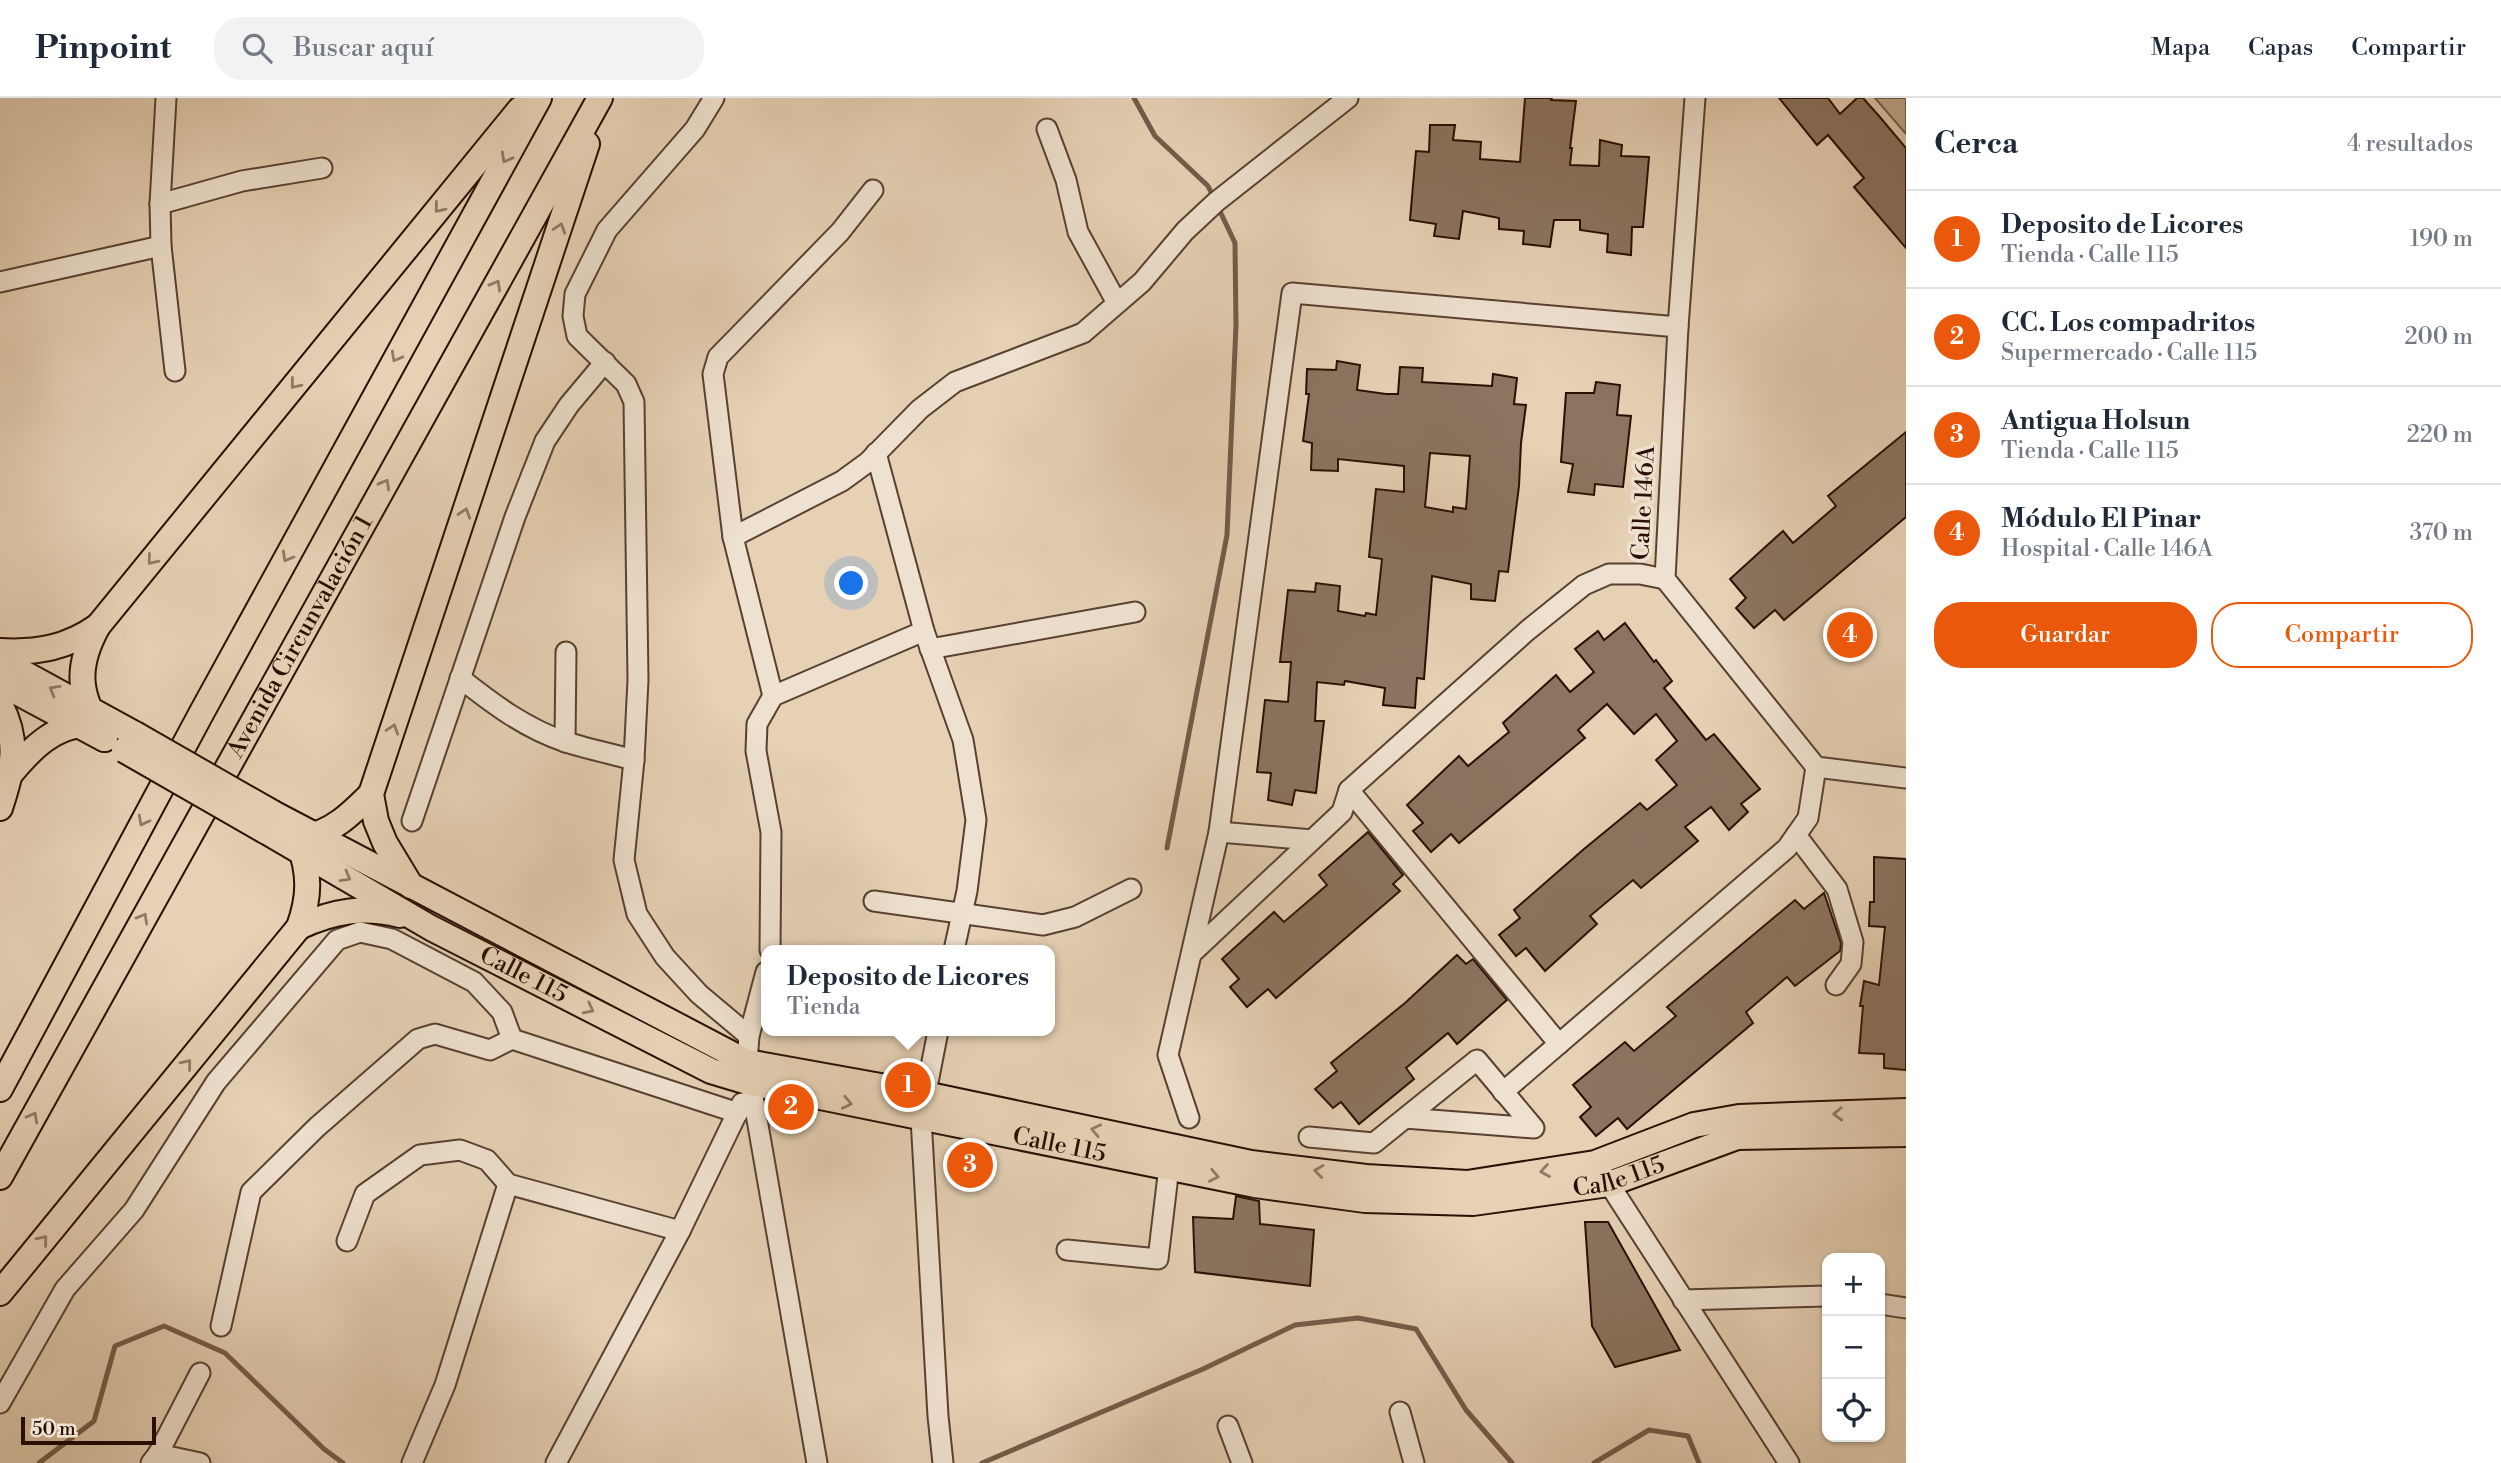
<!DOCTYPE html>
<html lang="es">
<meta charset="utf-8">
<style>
:root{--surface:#fff;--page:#f2f2f3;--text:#1f2937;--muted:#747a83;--line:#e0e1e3;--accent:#ea580c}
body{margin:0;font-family:"Libre Bodoni",serif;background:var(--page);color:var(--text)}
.controls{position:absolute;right:21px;bottom:21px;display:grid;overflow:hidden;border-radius:14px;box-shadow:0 2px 5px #0004}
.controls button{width:63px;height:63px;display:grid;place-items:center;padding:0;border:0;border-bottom:2px solid var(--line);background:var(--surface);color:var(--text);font:35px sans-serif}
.scale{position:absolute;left:21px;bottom:18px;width:135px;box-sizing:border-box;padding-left:7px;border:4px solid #290f04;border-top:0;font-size:19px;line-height:24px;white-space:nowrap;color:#290f04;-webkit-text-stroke:5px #efe1cf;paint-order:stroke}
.you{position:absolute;left:852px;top:486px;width:24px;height:24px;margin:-18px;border:5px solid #fff;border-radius:50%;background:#1a73e8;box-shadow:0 0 0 10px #1a73e833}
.badge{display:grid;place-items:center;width:46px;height:46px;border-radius:50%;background:var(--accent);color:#fff;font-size:23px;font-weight:700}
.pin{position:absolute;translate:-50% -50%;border:4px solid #fff;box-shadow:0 2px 7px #0006}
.popup{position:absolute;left:761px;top:847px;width:294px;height:91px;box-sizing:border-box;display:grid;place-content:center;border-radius:14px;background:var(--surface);filter:drop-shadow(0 2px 5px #0005);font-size:23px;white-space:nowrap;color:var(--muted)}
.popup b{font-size:26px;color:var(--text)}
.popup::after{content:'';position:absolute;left:50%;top:100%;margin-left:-14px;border:14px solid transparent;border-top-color:var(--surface)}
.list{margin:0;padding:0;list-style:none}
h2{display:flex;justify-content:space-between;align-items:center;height:91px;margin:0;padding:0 28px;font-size:30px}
h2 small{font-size:23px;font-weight:400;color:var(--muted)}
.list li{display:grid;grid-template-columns:46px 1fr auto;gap:21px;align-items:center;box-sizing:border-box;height:98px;padding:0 28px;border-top:2px solid var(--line)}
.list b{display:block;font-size:26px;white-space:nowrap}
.list p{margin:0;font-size:23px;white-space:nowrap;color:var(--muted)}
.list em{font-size:23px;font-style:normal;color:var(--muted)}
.actions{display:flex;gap:14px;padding:21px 28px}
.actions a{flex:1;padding:16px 0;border:2px solid var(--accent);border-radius:28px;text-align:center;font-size:24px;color:var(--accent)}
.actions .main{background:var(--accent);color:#fff}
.icon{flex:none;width:38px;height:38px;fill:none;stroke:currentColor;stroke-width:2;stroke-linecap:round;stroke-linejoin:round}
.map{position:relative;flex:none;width:1906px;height:1365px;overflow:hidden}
header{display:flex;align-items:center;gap:42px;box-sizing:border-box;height:98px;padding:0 35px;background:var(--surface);border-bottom:2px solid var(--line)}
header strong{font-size:33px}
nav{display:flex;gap:38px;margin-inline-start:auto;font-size:24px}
.search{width:490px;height:63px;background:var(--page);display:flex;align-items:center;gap:18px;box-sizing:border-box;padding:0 24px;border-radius:28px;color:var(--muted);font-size:26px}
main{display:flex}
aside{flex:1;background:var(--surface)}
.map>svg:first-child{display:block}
.green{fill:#c6b097;stroke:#78604e;stroke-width:2}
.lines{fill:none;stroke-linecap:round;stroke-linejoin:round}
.stream{stroke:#745c4a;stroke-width:5}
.building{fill:#8b7460;stroke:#290f04;stroke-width:2;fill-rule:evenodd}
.minor-casing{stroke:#584030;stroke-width:23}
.major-casing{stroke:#290f04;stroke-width:28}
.minor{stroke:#efe1cf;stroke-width:19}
.major{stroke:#e6d1b5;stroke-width:24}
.major-bridge-casing{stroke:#290f04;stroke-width:28;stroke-linecap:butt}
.major-bridge{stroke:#e6d1b5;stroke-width:24}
.oneway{stroke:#917a65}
.labels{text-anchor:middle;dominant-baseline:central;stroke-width:7;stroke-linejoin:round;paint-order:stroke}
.street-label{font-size:24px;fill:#290f04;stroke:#efe1cf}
</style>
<header>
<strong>Pinpoint</strong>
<div class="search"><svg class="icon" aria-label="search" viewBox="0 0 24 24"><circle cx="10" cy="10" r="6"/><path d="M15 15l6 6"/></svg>Buscar aquí</div>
<nav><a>Mapa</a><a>Capas</a><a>Compartir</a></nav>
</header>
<main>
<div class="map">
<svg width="1906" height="1365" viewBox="0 0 1906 1365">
<rect width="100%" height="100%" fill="#e6d1b5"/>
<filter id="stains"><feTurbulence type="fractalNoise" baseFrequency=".00286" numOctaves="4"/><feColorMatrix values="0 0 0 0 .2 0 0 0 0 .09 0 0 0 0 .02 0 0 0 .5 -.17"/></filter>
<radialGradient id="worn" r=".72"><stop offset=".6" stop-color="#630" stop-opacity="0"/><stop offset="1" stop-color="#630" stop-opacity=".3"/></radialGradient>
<path class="green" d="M1875,0H1906V36Z"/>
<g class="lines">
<g class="stream">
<path d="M1134,0L1155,38L1208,88L1214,100"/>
<path d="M1167,750L1227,437L1236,227L1235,145L1218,109"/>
<path d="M39,1365L94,1323L115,1248L164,1228L225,1255L324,1351L343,1365"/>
<path d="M982,1365L1203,1271L1295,1227L1358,1220L1416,1231L1466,1312L1512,1365"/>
<path d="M1594,1365L1649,1332L1688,1338L1699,1365"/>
</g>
</g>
<g class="building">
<path d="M1525,0H1552L1551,2L1576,3L1570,50H1572L1570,67L1599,68L1600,42L1622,47L1621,58L1649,59L1643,129H1632L1631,157L1607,154L1608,136L1580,132V122H1554L1550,149L1523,146L1524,133L1499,131V120L1463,113L1459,141L1434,138L1436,126L1410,122L1416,53L1429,54L1430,27H1455L1453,42L1481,44L1480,61L1520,64Z"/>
<path d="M1779,0H1828L1840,16L1857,0H1863L1879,18L1906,50V150L1854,89L1864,80L1828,37L1817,47Z"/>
<path d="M1337,263L1360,267L1357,292L1386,296H1398L1400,269L1423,270L1422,284L1492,288L1493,276L1517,280L1514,306L1526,307L1521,345L1519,388L1508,474L1499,473L1495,503L1471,501V486L1432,478L1424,581L1417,580L1415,610L1383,607L1385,590L1345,583L1344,587L1317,584L1315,623H1324L1316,695L1295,692L1292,707L1268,702L1271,675L1257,674L1265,602L1288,604L1291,564H1280L1288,492L1315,494L1316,485L1340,488L1338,513L1365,518L1366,515L1376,517L1382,461L1369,459L1376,391L1404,394V368L1338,361V373L1311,372L1312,345L1303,343L1309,296H1306L1307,271L1336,272ZM1430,355L1470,358L1466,411L1453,409V414L1425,409Z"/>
<path d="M1596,284L1620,287L1617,317L1631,318L1623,389L1595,386L1594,397L1568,394L1573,366L1561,364L1566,295H1594Z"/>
<path d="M1906,334V419L1784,522L1775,512L1754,530L1736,510L1746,500L1730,481L1783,433L1793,445L1836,408L1828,398Z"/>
<path d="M1625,525L1654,564L1656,562L1672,583L1664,590L1706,642L1714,636L1760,691L1741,706L1748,714L1729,732L1711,709L1685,729L1698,743L1641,790L1633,782L1590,818L1597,826L1545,873L1526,850L1516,858L1499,837L1520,820L1514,812L1584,751L1640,705L1647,712L1677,687L1656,662L1677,643L1656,616L1634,636L1607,606L1578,632L1585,640L1459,745L1451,736L1431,754L1413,733L1423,725L1407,707L1459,658L1468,668L1509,634L1503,625L1556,577L1570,594L1594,574L1575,551L1598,533L1604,542Z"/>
<path d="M1368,734L1403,777L1393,786L1400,793L1276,900L1268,891L1247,909L1230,889L1239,881L1222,861L1274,814L1284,824L1327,787L1319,777Z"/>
<path d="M1874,759L1906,761V972L1884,970V956L1859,955L1863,908H1860L1864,883L1879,887L1885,829L1869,828L1870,804H1874Z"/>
<path d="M1824,795L1841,845L1840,853L1795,888L1787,879L1746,914L1753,925L1627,1031L1618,1020L1596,1038L1580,1019L1591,1009L1573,987L1625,944L1634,953L1676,918L1667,909L1795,802L1804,811Z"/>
<path d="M1457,857L1466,866L1473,861L1507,902L1457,946L1448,935L1406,970L1414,981L1359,1026L1341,1004L1333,1010L1315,991L1337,973L1331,965L1405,905Z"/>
<path d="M1236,1098L1259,1103L1260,1126L1314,1132L1310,1188L1195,1174L1193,1119L1233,1121Z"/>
<path d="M1585,1124H1608L1680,1252L1615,1269L1592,1228Z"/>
</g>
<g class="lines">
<g class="minor-casing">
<g id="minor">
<path d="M714,0L695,31L607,132L575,196L573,218L577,238L626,286L634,304L638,582L634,662L624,762L637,816L665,859L699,896L749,938"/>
<path d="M1695,0L1678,229L1665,481L1816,669L1906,680"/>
<path d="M1047,31L1066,82L1078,134L1117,205"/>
<path d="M160,106L242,83L322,70"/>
<path d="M161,148L175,273"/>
<path d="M0,184L161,148L160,106L166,0"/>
<path d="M876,355L924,533L963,642L976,722L967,793L954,852"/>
<path d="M733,439L842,383L868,364L920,311L955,284L1083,235L1142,184L1185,133L1216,104L1348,0"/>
<path d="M930,551L1135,514"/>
<path d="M460,580C493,606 526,631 566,644C588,651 612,656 634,662"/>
<path d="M773,598L733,439L713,276L718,259L840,134L873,92"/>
<path d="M565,644L566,554"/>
<path d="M1349,692L1559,946"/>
<path d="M412,723L515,419L545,343L569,307L605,264"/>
<path d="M1219,734L1312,742"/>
<path d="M1796,737L1837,791L1853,844L1851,866L1836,887"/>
<path d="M874,803L1043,827L1075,819L1131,791"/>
<path d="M770,852L771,734L756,653L757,626L773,598L924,533"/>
<path d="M1192,855L1342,714L1349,692L1528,532L1584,487L1609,476H1640L1665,481"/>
<path d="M766,874L749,938L747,964L817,1365"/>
<path d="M938,933L921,1020L938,1318L943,1365"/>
<path d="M1503,994L1787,750L1808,720L1816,669"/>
<path d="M1189,1020L1168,957L1219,734L1292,195L1678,229"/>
<path d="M1309,1039L1374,1045L1477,962L1534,1030L1405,1020"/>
<path d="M1602,1075L1789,1365"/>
<path d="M347,1143L365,1096L420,1057L460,1052L487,1062L508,1086"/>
<path d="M1067,1152L1158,1161L1169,1069"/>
<path d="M1683,1202L1827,1198"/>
<path d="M1880,1206L1906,1210"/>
<path d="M221,1228L251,1094L317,1029L418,941L435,936L490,952L512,941L738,1015"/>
<path d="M0,1305L65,1191L134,1112L216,984L337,842L360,834L392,841L474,884L502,914L512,941"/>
<path d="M1400,1314L1414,1365"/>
<path d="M1228,1328L1242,1365"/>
<path d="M158,1356L200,1365"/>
<path d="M151,1365L158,1356L200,1275"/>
<path d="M412,1365L445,1287L508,1086L680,1133"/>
<path d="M556,1365L680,1133L742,1005"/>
</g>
</g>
<g class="major-casing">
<g id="major">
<path d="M0,553C37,555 67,550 98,528"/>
<path d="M0,562L135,636"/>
<path d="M0,585L104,641"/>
<path d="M0,606C20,644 13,671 0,710"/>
<path d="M105,641C80,599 73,573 98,528L520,11"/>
<path d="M12,674C32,650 54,628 87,626"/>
<path d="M273,715L747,964L925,996L1251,1065L1366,1079L1467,1085L1595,1065L1694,1027L1739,1019L1906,1013"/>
<path id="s1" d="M265,733L431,830L711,973L751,985L1255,1087L1365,1102L1473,1105L1609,1086L1737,1039L1906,1036"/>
<path d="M302,740C332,735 351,716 371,696"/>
<path d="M411,788L385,745L376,723L371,696L587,46"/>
<path d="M299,829C333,813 363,808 400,817"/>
<path d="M0,991L202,614L539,0"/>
<path id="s2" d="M0,1079L600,0"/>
<path d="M0,1195L299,829C310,798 310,776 299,745"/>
</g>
</g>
<use href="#minor" class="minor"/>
<use href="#major" class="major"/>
<g class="major-bridge-casing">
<g id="major-bridge">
<path d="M135,636L273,715"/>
<path d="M124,652L265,733"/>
</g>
</g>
<use href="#major-bridge" class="major-bridge"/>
</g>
<defs><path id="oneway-chevron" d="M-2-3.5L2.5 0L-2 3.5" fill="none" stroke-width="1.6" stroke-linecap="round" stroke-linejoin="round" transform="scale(1.75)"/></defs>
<g class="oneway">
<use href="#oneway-chevron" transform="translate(506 60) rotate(119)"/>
<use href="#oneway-chevron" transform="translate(439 110) rotate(129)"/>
<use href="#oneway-chevron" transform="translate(560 130) rotate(-72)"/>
<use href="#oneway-chevron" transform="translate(496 187) rotate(-61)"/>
<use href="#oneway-chevron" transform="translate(396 259) rotate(119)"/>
<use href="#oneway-chevron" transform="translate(295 286) rotate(129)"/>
<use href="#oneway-chevron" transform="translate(385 386) rotate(-61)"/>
<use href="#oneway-chevron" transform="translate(465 415) rotate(-72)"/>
<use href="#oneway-chevron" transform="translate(287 459) rotate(119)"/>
<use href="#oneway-chevron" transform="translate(152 462) rotate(129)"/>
<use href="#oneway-chevron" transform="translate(54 592) rotate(-150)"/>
<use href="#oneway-chevron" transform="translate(393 631) rotate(-72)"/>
<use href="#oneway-chevron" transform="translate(143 723) rotate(118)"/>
<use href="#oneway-chevron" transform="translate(346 779) rotate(29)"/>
<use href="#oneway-chevron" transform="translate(143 820) rotate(-61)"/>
<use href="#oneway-chevron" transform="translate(589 911) rotate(27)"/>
<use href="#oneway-chevron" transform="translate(187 966) rotate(-51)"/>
<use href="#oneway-chevron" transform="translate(847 1005) rotate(12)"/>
<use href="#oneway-chevron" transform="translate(1838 1016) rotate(178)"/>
<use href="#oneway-chevron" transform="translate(33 1019) rotate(-61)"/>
<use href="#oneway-chevron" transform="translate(1096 1032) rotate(-168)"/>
<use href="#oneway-chevron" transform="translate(1319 1073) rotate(-173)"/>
<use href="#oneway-chevron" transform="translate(1545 1073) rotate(171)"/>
<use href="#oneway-chevron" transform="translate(1214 1078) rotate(11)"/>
<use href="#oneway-chevron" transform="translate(43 1142) rotate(-51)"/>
</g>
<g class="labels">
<g class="street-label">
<text transform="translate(1644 405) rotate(-87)">Calle 146A</text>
<text stroke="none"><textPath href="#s2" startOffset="618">Avenida Circunvalación 1</textPath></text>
<text stroke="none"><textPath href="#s1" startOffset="296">Calle 115</textPath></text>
<text stroke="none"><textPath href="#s1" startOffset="863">Calle 115</textPath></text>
<text stroke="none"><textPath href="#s1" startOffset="1430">Calle 115</textPath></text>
</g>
</g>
<rect width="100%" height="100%" filter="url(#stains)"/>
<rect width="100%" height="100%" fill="url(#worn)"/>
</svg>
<div class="controls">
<button>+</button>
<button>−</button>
<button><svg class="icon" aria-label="locate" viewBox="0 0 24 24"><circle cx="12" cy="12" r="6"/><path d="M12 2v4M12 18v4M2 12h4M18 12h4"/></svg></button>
</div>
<div class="scale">50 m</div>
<div class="you"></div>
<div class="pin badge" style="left:908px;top:987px">1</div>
<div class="popup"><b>Deposito de Licores</b>Tienda</div>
<div class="pin badge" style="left:791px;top:1009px">2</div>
<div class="pin badge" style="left:970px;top:1067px">3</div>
<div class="pin badge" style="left:1850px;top:537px">4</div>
</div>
<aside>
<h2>Cerca<small>4 resultados</small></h2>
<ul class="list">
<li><span class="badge">1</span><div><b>Deposito de Licores</b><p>Tienda · Calle 115</p></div><em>190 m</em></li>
<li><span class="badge">2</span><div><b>CC. Los compadritos</b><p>Supermercado · Calle 115</p></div><em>200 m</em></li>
<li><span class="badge">3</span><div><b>Antigua Holsun</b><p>Tienda · Calle 115</p></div><em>220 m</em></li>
<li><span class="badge">4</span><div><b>Módulo El Pinar</b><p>Hospital · Calle 146A</p></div><em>370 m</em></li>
</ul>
<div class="actions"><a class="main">Guardar</a><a>Compartir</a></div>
</aside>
</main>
